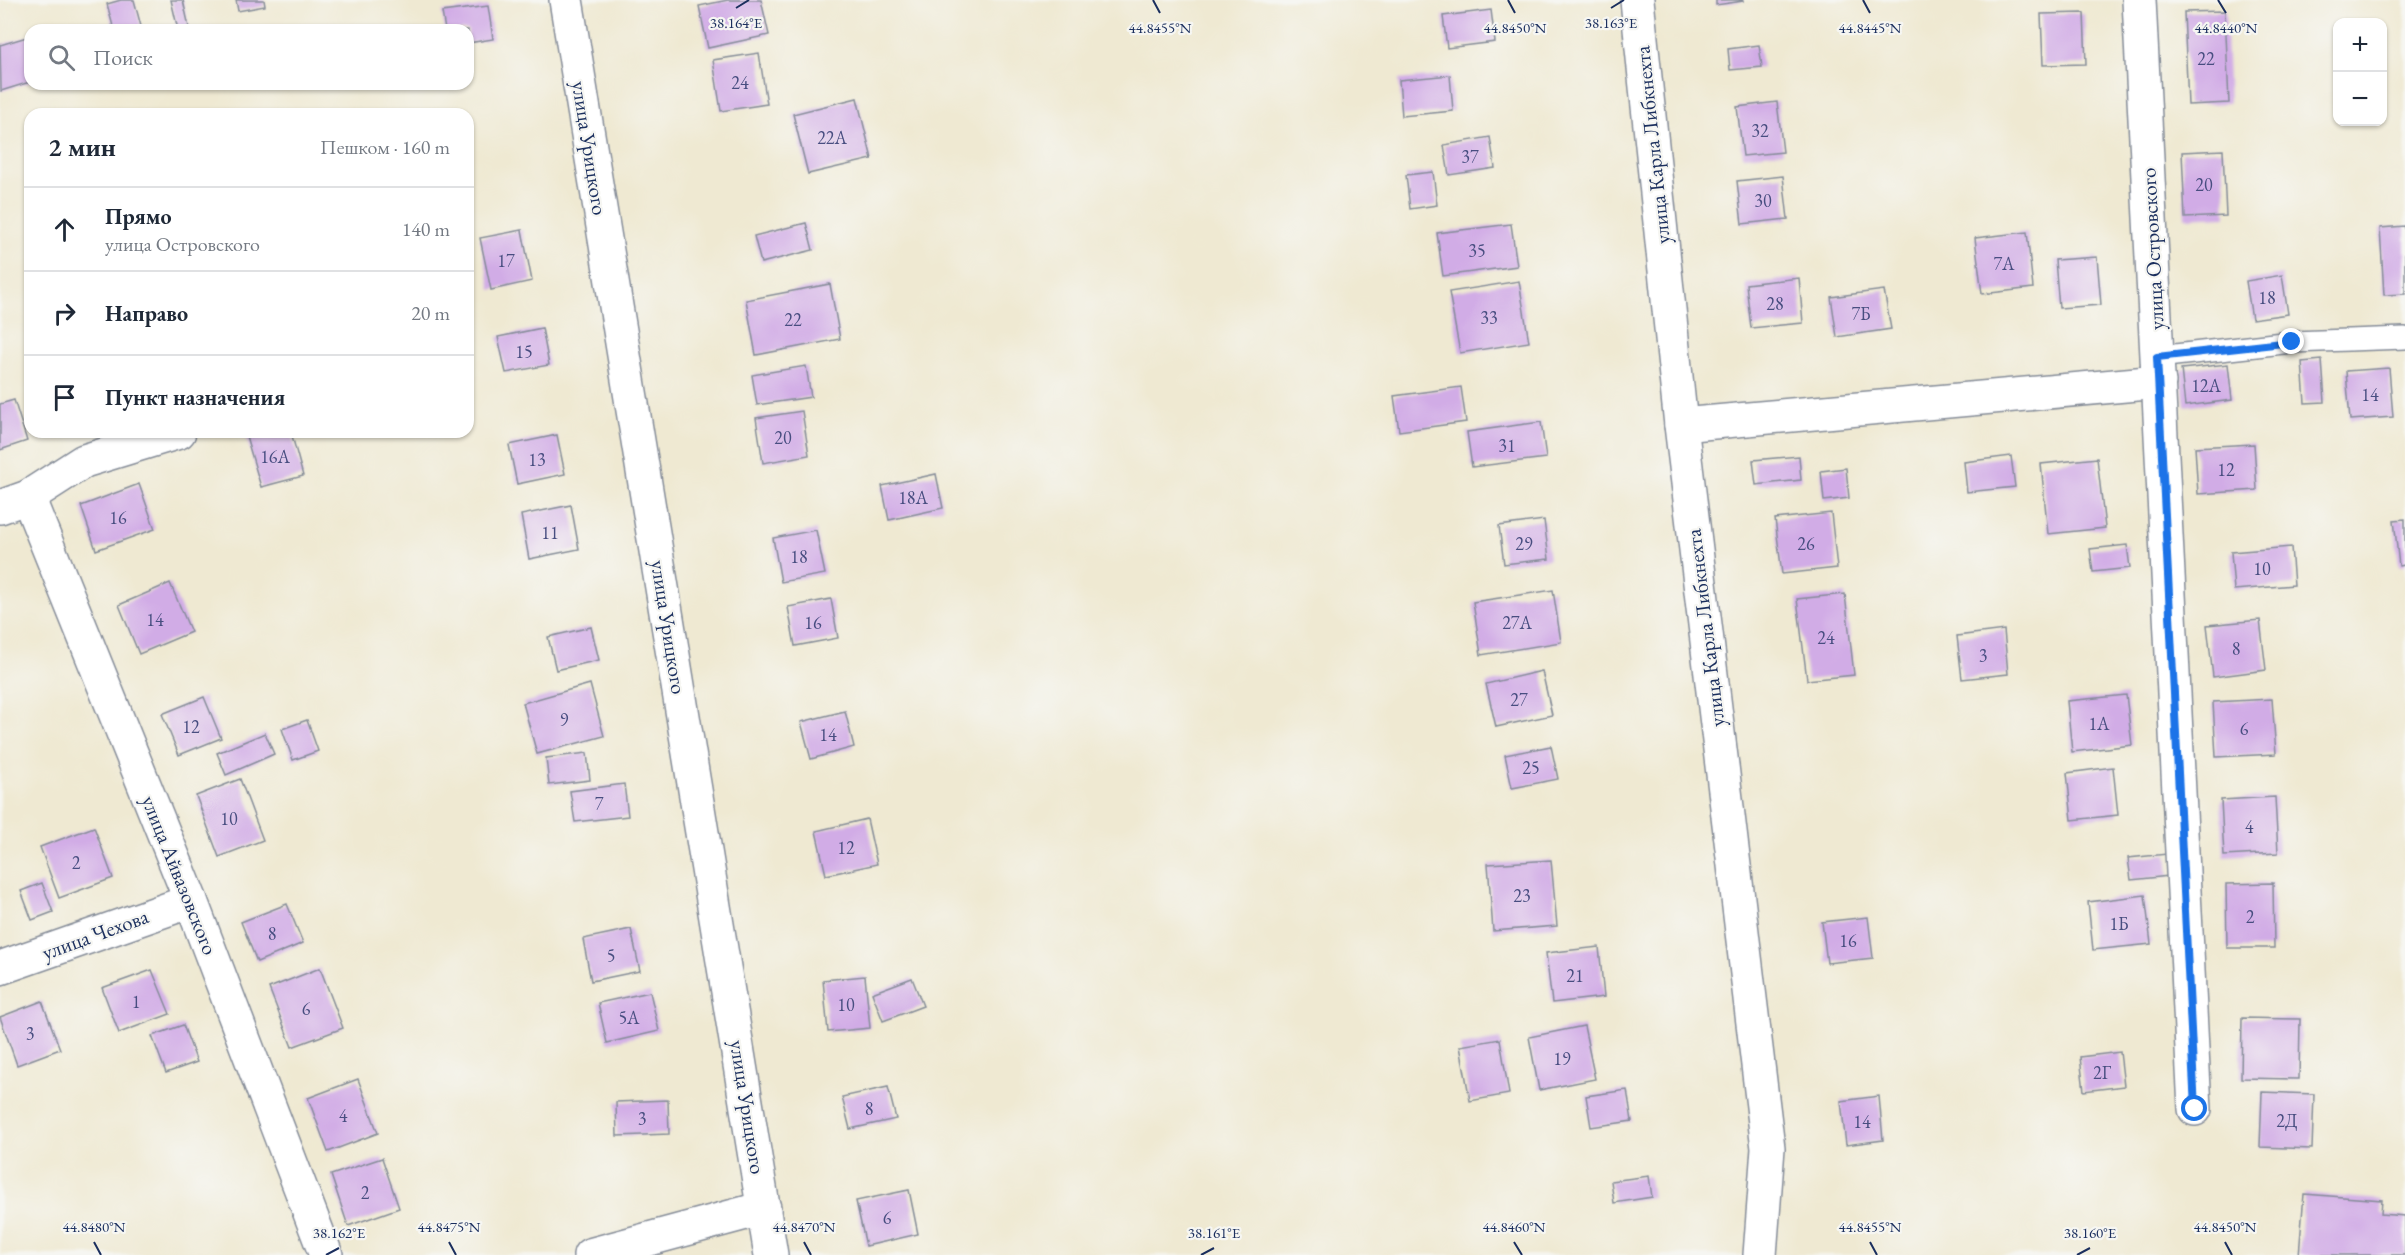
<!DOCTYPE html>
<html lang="ru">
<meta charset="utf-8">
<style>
:root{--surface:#fff;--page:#f2f2f3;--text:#1f2937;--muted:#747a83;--line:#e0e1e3}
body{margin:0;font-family:"EB Garamond",serif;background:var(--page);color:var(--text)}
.controls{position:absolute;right:18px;top:18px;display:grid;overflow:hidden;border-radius:12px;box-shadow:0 2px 4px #0004}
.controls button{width:54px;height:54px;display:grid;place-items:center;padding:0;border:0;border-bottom:2px solid var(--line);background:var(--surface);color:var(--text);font:30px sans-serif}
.stop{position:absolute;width:18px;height:18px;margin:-14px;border:4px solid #1a73e8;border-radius:50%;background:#fff}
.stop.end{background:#1a73e8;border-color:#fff;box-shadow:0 2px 6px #0008}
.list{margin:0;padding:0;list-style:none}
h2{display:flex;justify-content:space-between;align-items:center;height:78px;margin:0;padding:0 24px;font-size:26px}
h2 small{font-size:20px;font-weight:400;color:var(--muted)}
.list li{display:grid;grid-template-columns:39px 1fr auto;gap:18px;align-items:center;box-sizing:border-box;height:84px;padding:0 24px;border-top:2px solid var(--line)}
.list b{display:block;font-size:22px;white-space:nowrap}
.list p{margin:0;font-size:20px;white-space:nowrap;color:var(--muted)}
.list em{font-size:20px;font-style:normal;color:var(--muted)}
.icon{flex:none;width:33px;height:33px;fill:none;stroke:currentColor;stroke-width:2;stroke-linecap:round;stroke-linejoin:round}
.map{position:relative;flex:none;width:2405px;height:1255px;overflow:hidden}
.search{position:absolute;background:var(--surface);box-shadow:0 2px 4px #0004;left:24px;top:24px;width:450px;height:66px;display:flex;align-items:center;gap:15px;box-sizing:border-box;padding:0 21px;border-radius:18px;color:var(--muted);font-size:22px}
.panel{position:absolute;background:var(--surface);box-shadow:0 2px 4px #0004;left:24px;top:108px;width:450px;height:330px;border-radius:18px}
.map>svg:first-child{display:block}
.building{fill:#d1ace6}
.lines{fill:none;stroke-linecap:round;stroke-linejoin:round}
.service-casing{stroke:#858c98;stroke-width:24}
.minor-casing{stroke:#858c98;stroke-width:36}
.secondary-casing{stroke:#858c98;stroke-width:36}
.service{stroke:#fff;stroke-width:21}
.minor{stroke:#fff;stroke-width:33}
.secondary{stroke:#fff;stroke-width:33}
.route{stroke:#1a73e8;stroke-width:8}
.ticks{fill:none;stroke:#1b2f5e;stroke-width:2}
.labels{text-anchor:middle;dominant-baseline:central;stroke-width:4.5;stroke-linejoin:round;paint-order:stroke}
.number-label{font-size:18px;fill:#484e80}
.street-label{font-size:21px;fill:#1b2f5e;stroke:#f6f6f2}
.ticks-label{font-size:15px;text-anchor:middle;fill:#1b2f5e;stroke:#f6f6f2;stroke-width:4.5;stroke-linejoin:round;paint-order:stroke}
</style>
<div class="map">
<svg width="2405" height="1255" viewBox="0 0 2405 1255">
<rect width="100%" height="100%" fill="#f6f6f2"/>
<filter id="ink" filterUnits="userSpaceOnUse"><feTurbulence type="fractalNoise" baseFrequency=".0167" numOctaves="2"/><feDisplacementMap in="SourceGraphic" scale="12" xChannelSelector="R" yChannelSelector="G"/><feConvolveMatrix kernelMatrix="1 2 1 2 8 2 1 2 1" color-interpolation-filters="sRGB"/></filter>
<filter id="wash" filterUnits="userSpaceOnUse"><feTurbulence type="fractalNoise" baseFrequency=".008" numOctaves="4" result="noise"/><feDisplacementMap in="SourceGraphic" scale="24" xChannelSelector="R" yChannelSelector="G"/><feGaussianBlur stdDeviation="1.35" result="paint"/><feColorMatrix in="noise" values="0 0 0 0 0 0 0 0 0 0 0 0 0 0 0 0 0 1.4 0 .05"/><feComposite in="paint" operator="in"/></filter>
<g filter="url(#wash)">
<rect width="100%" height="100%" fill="#efe9d2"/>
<g id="blocks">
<g class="building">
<path d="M121,0H134L142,30H114L107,4Z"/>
<path d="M171,0H183L189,27L178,30Z"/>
<path d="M236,0H264L265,6L238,11Z"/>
<path d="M728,0H761L769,35L708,48L699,6Z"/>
<path d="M1716,0H1743V1L1716,5Z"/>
<path d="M488,6L493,39L468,43V30H445L442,12Z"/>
<path d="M1491,10L1495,42L1447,48L1443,16Z"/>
<path d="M2225,11L2229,103L2188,105L2184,12Z"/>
<path d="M2084,13L2086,64L2043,65L2041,14Z"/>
<path d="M30,36V82L1,91L0,45Z"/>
<path d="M1759,45L1762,67L1730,70L1728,49Z"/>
<path d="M759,53L767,104L721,111L713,60Z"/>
<path d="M1450,75L1453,111L1402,116L1399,80Z"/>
<path d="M857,98L872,159L808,174L793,114Z"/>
<path d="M1777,102L1783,152L1743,156L1737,107Z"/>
<path d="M1490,137L1495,168L1449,175L1444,145Z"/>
<path d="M2223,150L2226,216L2185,218L2182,152Z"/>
<path d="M1433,172L1437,205L1410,209L1406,175Z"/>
<path d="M1783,176L1788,219L1742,224L1737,181Z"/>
<path d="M806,223L813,250L761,263L754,236Z"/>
<path d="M1511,224L1517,266L1443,276L1437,233Z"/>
<path d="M2405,226V294L2384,295L2380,228Z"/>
<path d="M522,230L532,281L491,290L480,238Z"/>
<path d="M2027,232L2033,288L1982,294L1975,238Z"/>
<path d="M2097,257L2101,305L2059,308L2055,260Z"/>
<path d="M2282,275L2288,314L2252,319L2246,281Z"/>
<path d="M1799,278L1803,323L1751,328L1746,284Z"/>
<path d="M1519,281L1529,342L1460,353L1449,292Z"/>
<path d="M830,284L840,339L756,355L746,300Z"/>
<path d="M1884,290L1891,329L1837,337L1831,297Z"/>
<path d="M542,328L549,365L506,373L498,337Z"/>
<path d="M2322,360L2325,402L2305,403L2302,362Z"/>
<path d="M2228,364L2232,400L2185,406L2181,369Z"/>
<path d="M806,366L811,397L757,405L752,375Z"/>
<path d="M2389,368L2393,417L2350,420L2346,371Z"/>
<path d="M1461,387L1466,422L1399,431L1394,396Z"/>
<path d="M14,400L27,441L0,450V404Z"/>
<path d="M802,411L809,455L763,463L756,418Z"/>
<path d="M1541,422L1546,458L1472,467L1467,432Z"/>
<path d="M262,432H291L303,476L261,487L246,436Z"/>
<path d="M557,435L565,474L517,484L509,445Z"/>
<path d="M2254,444L2257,490L2198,494L2195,447Z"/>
<path d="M1799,456L1801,480L1756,485L1753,460Z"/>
<path d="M2011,456L2015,487L1967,492L1964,462Z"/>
<path d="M2097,458L2105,528L2048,534L2041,464Z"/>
<path d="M1846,468L1849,498L1824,501L1821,471Z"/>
<path d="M936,474L943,508L889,520L882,486Z"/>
<path d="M139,484L155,529L96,550L81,506Z"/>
<path d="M571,505L579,549L529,559L521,515Z"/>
<path d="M1831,513L1837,568L1782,574L1775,519Z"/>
<path d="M2405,519V565L2399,566L2394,520Z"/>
<path d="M1544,520L1549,559L1504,564L1499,526Z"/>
<path d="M816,530L825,574L781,582L773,538Z"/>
<path d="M2127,545L2130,568L2093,572L2090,549Z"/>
<path d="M2291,547L2294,585L2234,590L2231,552Z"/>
<path d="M170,583L191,632L139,654L119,605Z"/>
<path d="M1553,590L1561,642L1481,655L1473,602Z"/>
<path d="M1845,594L1854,675L1807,680L1797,599Z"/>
<path d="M831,599L838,638L795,646L788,607Z"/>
<path d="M2260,620L2266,670L2213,677L2207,625Z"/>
<path d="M591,627L599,660L556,670L548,637Z"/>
<path d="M2004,630L2008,674L1962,679L1957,636Z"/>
<path d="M1542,671L1552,715L1496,727L1486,684Z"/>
<path d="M590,684L604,736L537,754L523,703Z"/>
<path d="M2126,695L2132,745L2072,752L2067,701Z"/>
<path d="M204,697L221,738L179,755L162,714Z"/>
<path d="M2272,699L2276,754L2216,757L2213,702Z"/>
<path d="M845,711L854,747L811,759L801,722Z"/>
<path d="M307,720L318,751L293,760L282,729Z"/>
<path d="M265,733L274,754L226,775L217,753Z"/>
<path d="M1551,746L1558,779L1512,788L1505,755Z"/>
<path d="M587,753L590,780L549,785L546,758Z"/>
<path d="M2113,767L2118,815L2072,820L2067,773Z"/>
<path d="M240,779L263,840L219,857L196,796Z"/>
<path d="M624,784L628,816L575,822L570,791Z"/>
<path d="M2275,797L2278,853L2224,856L2221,800Z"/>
<path d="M867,819L877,864L826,875L816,831Z"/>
<path d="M94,827L113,878L59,898L40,847Z"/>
<path d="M2167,854L2169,876L2131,880L2128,858Z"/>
<path d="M1551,860L1557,926L1493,931L1488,864Z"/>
<path d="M42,883L53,912L32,920L21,891Z"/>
<path d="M2273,883L2274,948H2227L2226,884Z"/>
<path d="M2145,895L2151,944L2093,950L2088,902Z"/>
<path d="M287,904L303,943L257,962L241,922Z"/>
<path d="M1868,917L1873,958L1827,963L1822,922Z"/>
<path d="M631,929L640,971L591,981L583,939Z"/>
<path d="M1599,947L1604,997L1552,1003L1546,953Z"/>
<path d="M320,968L343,1028L292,1047L269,988Z"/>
<path d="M152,970L170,1014L119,1033L102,988Z"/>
<path d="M865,976L870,1028L828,1032L823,980Z"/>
<path d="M912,978L923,1006L883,1021L872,993Z"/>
<path d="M650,992L659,1031L607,1043L598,1003Z"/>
<path d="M42,1001L60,1049L17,1065L0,1017Z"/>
<path d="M2242,1018L2300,1019L2299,1079L2241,1078Z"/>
<path d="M183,1025L197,1062L166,1073L152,1036Z"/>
<path d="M1584,1026L1595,1079L1539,1090L1529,1037Z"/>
<path d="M1500,1039L1509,1094L1470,1101L1460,1046Z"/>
<path d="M2120,1052L2124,1086L2084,1091L2080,1057Z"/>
<path d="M358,1079L378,1133L328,1152L308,1098Z"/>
<path d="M888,1087L896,1119L850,1129L842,1097Z"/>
<path d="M1627,1090L1632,1121L1591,1127L1586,1096Z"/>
<path d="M2262,1092L2314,1094L2312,1149L2260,1147Z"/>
<path d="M1879,1096L1883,1140L1846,1145L1841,1101Z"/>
<path d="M668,1100L669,1134L617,1136L616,1102Z"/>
<path d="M382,1158L399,1208L348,1226L331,1175Z"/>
<path d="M1649,1176L1652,1197L1614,1203L1611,1181Z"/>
<path d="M909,1190L918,1234L866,1246L856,1201Z"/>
<path d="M2304,1194L2382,1200L2381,1214L2405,1216V1255H2299Z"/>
</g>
</g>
</g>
<g filter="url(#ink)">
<use href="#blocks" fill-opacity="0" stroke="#858c98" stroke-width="1.5"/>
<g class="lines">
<g class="service-casing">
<path id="service" d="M2157,357L2292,342L2405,338"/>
</g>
<g class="minor-casing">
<g id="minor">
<path d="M566,0L771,1255"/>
<path d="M2139,0L2195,1109"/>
<path d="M1681,425L2159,382"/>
<path d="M28,497L191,901L326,1255"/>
<path d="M0,507L28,497L84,461L179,432"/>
<path d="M0,968L191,901"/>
<path d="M590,1255L764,1208"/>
</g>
</g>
<g class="secondary-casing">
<path id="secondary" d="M1637,0L1681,425L1768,1148L1760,1255"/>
</g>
<use href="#service" class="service"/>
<use href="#minor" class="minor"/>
<use href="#secondary" class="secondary"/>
</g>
</g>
<g class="lines" filter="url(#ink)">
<path class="route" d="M2195,1109L2157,357L2292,342"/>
</g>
<path class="ticks" d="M1153,0L1160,13M1508,0L1515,13M1863,0L1870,13M2218,0L2226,13M736,8L749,0M1611,8L1624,0M94,1242L101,1255M449,1242L456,1255M804,1242L811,1255M1514,1242L1522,1255M1870,1242L1877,1255M2225,1242L2232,1255M326,1255L339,1248M1201,1255L1214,1248M2077,1255L2090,1248"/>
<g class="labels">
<g class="number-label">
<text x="2206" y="58">22</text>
<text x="740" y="82">24</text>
<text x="1760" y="130">32</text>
<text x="832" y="137">22А</text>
<text x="1470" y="156">37</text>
<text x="2204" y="184">20</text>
<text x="1763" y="200">30</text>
<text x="1477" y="250">35</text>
<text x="506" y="260">17</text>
<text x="2004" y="263">7А</text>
<text x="2267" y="297">18</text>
<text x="1775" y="303">28</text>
<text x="1861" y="313">7Б</text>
<text x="1489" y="317">33</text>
<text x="793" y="319">22</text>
<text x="524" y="351">15</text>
<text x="2206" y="385">12А</text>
<text x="2370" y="394">14</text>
<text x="783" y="437">20</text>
<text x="1507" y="445">31</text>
<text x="275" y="456">16А</text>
<text x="537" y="459">13</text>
<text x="2226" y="469">12</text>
<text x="913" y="497">18А</text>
<text x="118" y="517">16</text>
<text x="550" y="532">11</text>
<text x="1524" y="543">29</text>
<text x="1806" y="543">26</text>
<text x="799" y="556">18</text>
<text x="2262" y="568">10</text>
<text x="155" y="619">14</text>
<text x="813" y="622">16</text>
<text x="1517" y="622">27А</text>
<text x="1826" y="637">24</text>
<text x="2236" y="648">8</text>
<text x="1983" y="655">3</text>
<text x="1519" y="699">27</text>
<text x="564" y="719">9</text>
<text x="2099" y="723">1А</text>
<text x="191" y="726">12</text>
<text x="2244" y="728">6</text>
<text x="828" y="734">14</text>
<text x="1531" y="767">25</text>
<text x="599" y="803">7</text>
<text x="229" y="818">10</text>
<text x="2249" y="826">4</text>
<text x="846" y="847">12</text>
<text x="76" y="862">2</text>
<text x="1522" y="895">23</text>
<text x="2250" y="916">2</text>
<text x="2119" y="923">1Б</text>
<text x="272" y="933">8</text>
<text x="1848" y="940">16</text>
<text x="611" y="955">5</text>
<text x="1575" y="975">21</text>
<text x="136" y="1001">1</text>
<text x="846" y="1004">10</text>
<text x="306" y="1008">6</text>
<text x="629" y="1017">5А</text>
<text x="30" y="1033">3</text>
<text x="1562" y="1058">19</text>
<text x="2102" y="1072">2Г</text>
<text x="869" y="1108">8</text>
<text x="343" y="1115">4</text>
<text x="642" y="1118">3</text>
<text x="2287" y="1120">2Д</text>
<text x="1862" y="1121">14</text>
<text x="365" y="1192">2</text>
<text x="887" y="1217">6</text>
</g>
<g class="street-label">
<text transform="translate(1652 145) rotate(-96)">улица Карла Либкнехта</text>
<text transform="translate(590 148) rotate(81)">улица Урицкого</text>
<text transform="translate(2152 249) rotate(-93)">улица Островского</text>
<text transform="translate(669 627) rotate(81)">улица Урицкого</text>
<text transform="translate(1705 628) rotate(-97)">улица Карла Либкнехта</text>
<text transform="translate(180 875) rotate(68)">улица Айвазовского</text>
<text transform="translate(95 934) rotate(-20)">улица Чехова</text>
<text transform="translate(748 1107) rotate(81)">улица Урицкого</text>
</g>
</g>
<g class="ticks-label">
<text x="736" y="28">38.164°E</text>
<text x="1611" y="28">38.163°E</text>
<text x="1160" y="33">44.8455°N</text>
<text x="1515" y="33">44.8450°N</text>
<text x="1870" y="33">44.8445°N</text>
<text x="2226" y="33">44.8440°N</text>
<text x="94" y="1232">44.8480°N</text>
<text x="449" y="1232">44.8475°N</text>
<text x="804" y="1232">44.8470°N</text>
<text x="1514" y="1232">44.8460°N</text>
<text x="1870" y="1232">44.8455°N</text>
<text x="2225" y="1232">44.8450°N</text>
<text x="339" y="1238">38.162°E</text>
<text x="1214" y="1238">38.161°E</text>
<text x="2090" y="1238">38.160°E</text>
</g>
</svg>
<div class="controls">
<button>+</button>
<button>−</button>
</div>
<div class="stop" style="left:2195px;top:1109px"></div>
<div class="stop end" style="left:2292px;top:342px"></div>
<div class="search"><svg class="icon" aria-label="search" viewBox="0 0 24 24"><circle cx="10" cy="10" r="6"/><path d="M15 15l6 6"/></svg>Поиск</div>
<section class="panel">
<h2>2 мин<small>Пешком · 160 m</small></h2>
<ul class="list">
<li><svg class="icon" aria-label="ahead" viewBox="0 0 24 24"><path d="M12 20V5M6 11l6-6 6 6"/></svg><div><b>Прямо</b><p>улица Островского</p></div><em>140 m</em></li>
<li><svg class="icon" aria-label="right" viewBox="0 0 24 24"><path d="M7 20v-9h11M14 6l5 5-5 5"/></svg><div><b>Направо</b></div><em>20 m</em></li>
<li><svg class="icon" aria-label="arrive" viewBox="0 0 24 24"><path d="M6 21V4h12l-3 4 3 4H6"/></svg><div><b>Пункт назначения</b></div></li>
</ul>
</section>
</div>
